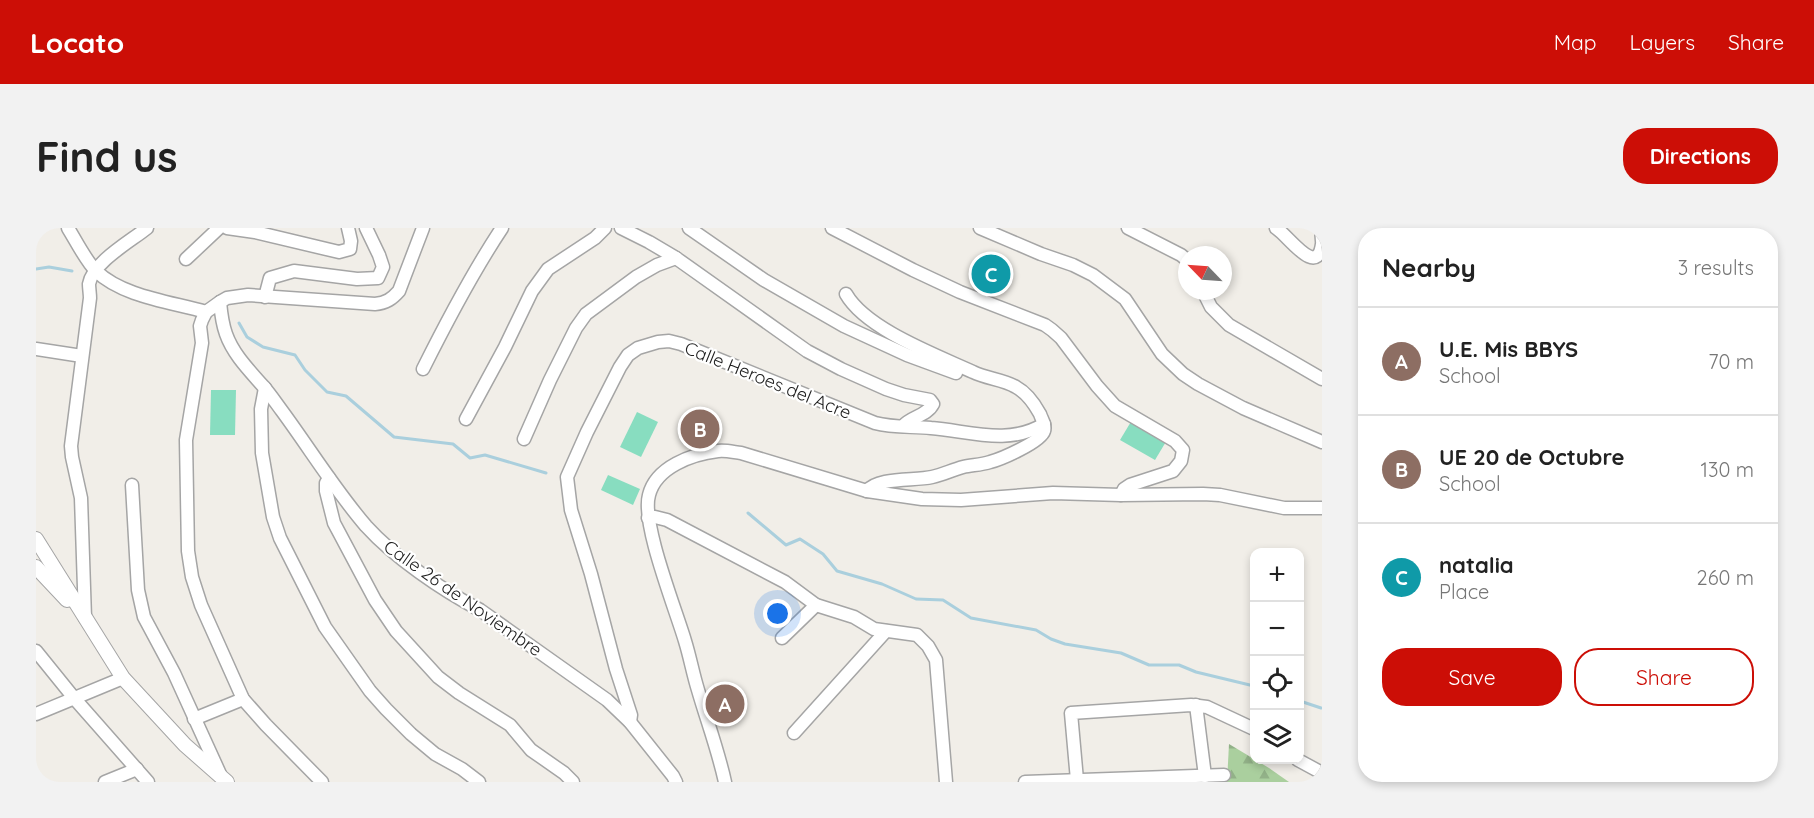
<!DOCTYPE html>
<meta charset="utf-8">
<style>
:root{--surface:#fff;--page:#f2f2f2;--text:#222;--muted:#767676;--line:#e0e0e0;--accent:#cc0e06}
body{margin:0;font-family:Quicksand,sans-serif;background:var(--page);color:var(--text)}
.controls{position:absolute;right:18px;bottom:18px;display:grid;overflow:hidden;border-radius:12px;box-shadow:0 3px 9px #0003}
.controls button{width:54px;height:54px;display:grid;place-items:center;padding:0;border:0;border-bottom:2px solid var(--line);background:var(--surface);color:var(--text);font:30px sans-serif}
.compass{position:absolute;left:1142px;top:18px;width:54px;height:54px;border-radius:50%;background:var(--surface);box-shadow:0 3px 9px #0003;rotate:295deg}
.you{position:absolute;left:742px;top:386px;width:21px;height:21px;margin:-15px;border:4px solid #fff;border-radius:50%;background:#1a73e8;box-shadow:0 0 0 9px #1a73e833}
.badge{display:grid;place-items:center;width:39px;height:39px;border-radius:50%;background:var(--accent);color:#fff;font-size:20px;font-weight:700}
.pin{position:absolute;translate:-50% -50%;border:3px solid #fff;box-shadow:0 2px 6px #0006}
.list{margin:0;padding:0;list-style:none}
h2{display:flex;justify-content:space-between;align-items:center;height:78px;margin:0;padding:0 24px;font-size:26px}
h2 small{font-size:20px;font-weight:400;color:var(--muted)}
.list li{display:grid;grid-template-columns:39px 1fr auto;gap:18px;align-items:center;box-sizing:border-box;height:108px;padding:0 24px;border-top:2px solid var(--line)}
.list b{display:block;font-size:22px;white-space:nowrap}
.list p{margin:0;font-size:20px;white-space:nowrap;color:var(--muted)}
.list em{font-size:20px;font-style:normal;color:var(--muted)}
.actions{display:flex;gap:12px;padding:18px 24px}
.actions a{flex:1;padding:14px 0;border:2px solid var(--accent);border-radius:24px;text-align:center;font-size:21px;color:var(--accent)}
.actions .main{background:var(--accent);color:#fff}
.icon{flex:none;width:33px;height:33px;fill:none;stroke:currentColor;stroke-width:2;stroke-linecap:round;stroke-linejoin:round}
.map{position:relative;flex:none;width:1286px;height:554px;overflow:hidden;border-radius:24px}
header{display:flex;align-items:center;gap:36px;box-sizing:border-box;height:84px;padding:0 30px;background:var(--accent);color:#fff}
header strong{font-size:28px}
nav{display:flex;gap:33px;margin-inline-start:auto;font-size:21px}
.intro{display:flex;align-items:center;justify-content:space-between;box-sizing:border-box;height:144px;padding:0 36px}
h1{margin:0;font-size:42px}
.button{padding:15px 27px;border-radius:24px;background:var(--accent);color:#fff;font-size:21px;font-weight:700}
main{display:flex;gap:36px;padding:0 36px}
aside{flex:1;background:var(--surface);border-radius:24px;box-shadow:0 3px 9px #0003}
.map>svg:first-child{display:block}
.forest{fill:url(#forest-firs)}
.pitch{fill:#88ddc0}
.lines{fill:none;stroke-linecap:round;stroke-linejoin:round}
.stream{stroke:#aacfdd;stroke-width:3}
.minor-casing{stroke:#a5a5a5;stroke-width:15}
.tertiary-casing{stroke:#a5a5a5;stroke-width:16}
.minor{stroke:#fff;stroke-width:12}
.tertiary{stroke:#fff;stroke-width:14}
.labels{text-anchor:middle;dominant-baseline:central;stroke-width:4.5;stroke-linejoin:round;paint-order:stroke}
.street-label{font-size:18px;fill:#212121;stroke:#fff}
</style>
<header>
<strong>Locato</strong>
<nav><a>Map</a><a>Layers</a><a>Share</a></nav>
</header>
<div class="intro"><h1>Find us</h1><a class="button">Directions</a></div>
<main>
<div class="map">
<svg width="1286" height="554" viewBox="0 0 1286 554">
<defs>
<pattern id="forest-firs" width="22" height="20" patternUnits="userSpaceOnUse" patternTransform="scale(1.5)"><rect width="22" height="20" fill="#aacf9e"/><path d="M5 1l3.5 6h-7zM16 11l3.5 6h-7z" fill="#92b188"/></pattern>
</defs>
<rect width="100%" height="100%" fill="#f1eee8"/>
<path class="forest" d="M1193,516L1233,540L1253,554H1191Z"/>
<g class="pitch">
<path d="M175,162H200L199,207H174Z"/>
<path d="M601,184L622,194L605,229L584,219Z"/>
<path d="M1096,192L1131,212L1119,232L1084,212Z"/>
<path d="M572,247L604,261L597,277L565,262Z"/>
</g>
<g class="lines">
<g class="stream">
<path d="M0,41L13,39L36,43"/>
<path d="M203,95L211,109L227,119L259,127L269,142L291,164L310,168L358,209L417,216L434,230L449,227L510,245"/>
<path d="M712,285L750,317L764,311L787,326L801,343L846,356L880,371L907,372L935,390L1000,402L1015,411L1029,416L1085,425L1113,437H1143L1160,444L1218,458"/>
<path d="M1264,473L1285,480"/>
</g>
<g class="minor-casing">
<g id="minor">
<path d="M32,0C40,13 50,33 60,43C87,69 136,74 170,84"/>
<path d="M191,0L219,4L303,24L314,21L315,13L312,0"/>
<path d="M585,0L613,14L640,30L771,123L805,141L850,161L868,167L894,172L897,176C891,188 876,188 867,198"/>
<path d="M653,0L728,52L808,98L871,127L920,145"/>
<path d="M796,0L877,42L924,64L1009,97L1016,102L1025,110L1061,158L1079,178L1139,213L1147,222L1145,233L1137,243L1094,257L1088,261L1085,267"/>
<path d="M944,0L1005,26L1037,37L1057,47L1089,71L1126,126L1147,146L1162,156L1207,180L1286,214"/>
<path d="M1092,0L1145,27L1151,32"/>
<path d="M1240,0C1252,7 1281,51 1286,16"/>
<path d="M1285,0L1286,13"/>
<path d="M150,31L183,0"/>
<path d="M1167,63L1175,79L1193,97L1286,151"/>
<path d="M810,66C830,101 900,127 937,144C951,151 967,151 980,159C991,165 998,175 1004,186C1006,192 1010,197 1008,203C1005,214 965,231 954,234C945,237 935,237 927,239C916,242 906,247 896,249C878,253 842,249 831,263"/>
<path d="M229,69L234,50L258,43L321,51L342,50L347,39L343,27L330,0"/>
<path d="M184,74C185,85 186,95 190,106C197,126 213,142 227,158C234,166 240,175 246,183C274,221 299,262 330,298C359,330 406,362 444,382L571,472L594,494L637,548L640,554"/>
<path d="M0,121L46,128"/>
<path d="M387,141C411,93 436,45 466,0"/>
<path d="M229,160L225,181L226,225L237,289L244,310L289,399L334,463L350,481L375,506L399,526L426,541L443,554"/>
<path d="M430,191L469,119L496,63L512,41L559,10L569,0"/>
<path d="M488,211L514,152L540,100L550,86L600,49L621,37L640,30"/>
<path d="M293,250L290,255V263L298,295L339,372L360,403L402,449L423,465L474,497L495,522L528,545L537,554"/>
<path d="M96,257L102,362L108,389L138,445L184,546"/>
<path d="M612,290L619,289L631,292L749,354L780,377L818,389L838,401L881,407L892,418L900,432L910,554"/>
<path d="M49,390L45,270L36,229L35,218L54,70C54,66 53,60 53,56C57,34 95,13 111,0"/>
<path d="M746,410L780,377"/>
<path d="M0,423L38,470L112,554"/>
<path d="M1160,477L1169,548"/>
<path d="M0,486L87,450"/>
<path d="M158,491L207,471"/>
<path d="M594,494L595,487L580,441L555,346L535,282L531,249L551,204L584,139L592,127L602,120L622,114L633,113L645,116L839,195C857,200 876,198 895,200C933,203 972,218 1008,196"/>
<path d="M758,505L850,403"/>
<path d="M1262,532L1286,545"/>
<path d="M1041,552L1035,485L1155,477L1171,479L1218,501"/>
<path d="M69,554L101,541"/>
<path d="M286,554L230,497L207,471L165,377L156,349L152,323L150,212L166,115L164,98L166,92L170,84L184,74L191,70L212,67L339,76C350,75 356,71 363,63L387,0"/>
<path d="M689,554C682,522 671,493 662,462C657,446 654,429 649,413C640,382 605,295 613,267C620,239 656,226 682,223C689,222 697,224 705,225L831,263L886,271L925,272L1017,265L1085,267L1167,266L1184,267L1248,280H1286"/>
<path d="M989,554L1188,547"/>
</g>
</g>
<g class="tertiary-casing">
<g id="tertiary">
<path d="M0,311L87,450L149,517L191,554"/>
<path d="M0,339L31,372"/>
</g>
</g>
<use href="#minor" class="minor"/>
<use href="#tertiary" class="tertiary"/>
</g>
<g class="labels">
<g class="street-label">
<text transform="translate(732 152) rotate(22)">Calle Heroes del Acre</text>
<text transform="translate(427 370) rotate(35)">Calle 26 de Noviembre</text>
</g>
</g>
</svg>
<div class="controls">
<button>+</button>
<button>−</button>
<button><svg class="icon" aria-label="locate" viewBox="0 0 24 24"><circle cx="12" cy="12" r="6"/><path d="M12 2v4M12 18v4M2 12h4M18 12h4"/></svg></button>
<button><svg class="icon" aria-label="layers" viewBox="0 0 24 24"><path d="M12 4l9 5-9 5-9-5zM3 14l9 5 9-5"/></svg></button>
</div>
<svg class="compass" viewBox="-18 -18 36 36"><path d="M0-13l5 13h-10z" fill="#e53935"/><path d="M0 13l5-13h-10z" fill="#767676"/></svg>
<div class="you"></div>
<div class="pin badge" style="left:689px;top:476px;background:#8d6e63">A</div>
<div class="pin badge" style="left:664px;top:201px;background:#8d6e63">B</div>
<div class="pin badge" style="left:955px;top:46px;background:#0f9aa8">C</div>
</div>
<aside>
<h2>Nearby<small>3 results</small></h2>
<ul class="list">
<li><span class="badge" style="background:#8d6e63">A</span><div><b>U.E. Mis BBYS</b><p>School</p></div><em>70 m</em></li>
<li><span class="badge" style="background:#8d6e63">B</span><div><b>UE 20 de Octubre</b><p>School</p></div><em>130 m</em></li>
<li><span class="badge" style="background:#0f9aa8">C</span><div><b>natalia</b><p>Place</p></div><em>260 m</em></li>
</ul>
<div class="actions"><a class="main">Save</a><a>Share</a></div>
</aside>
</main>
